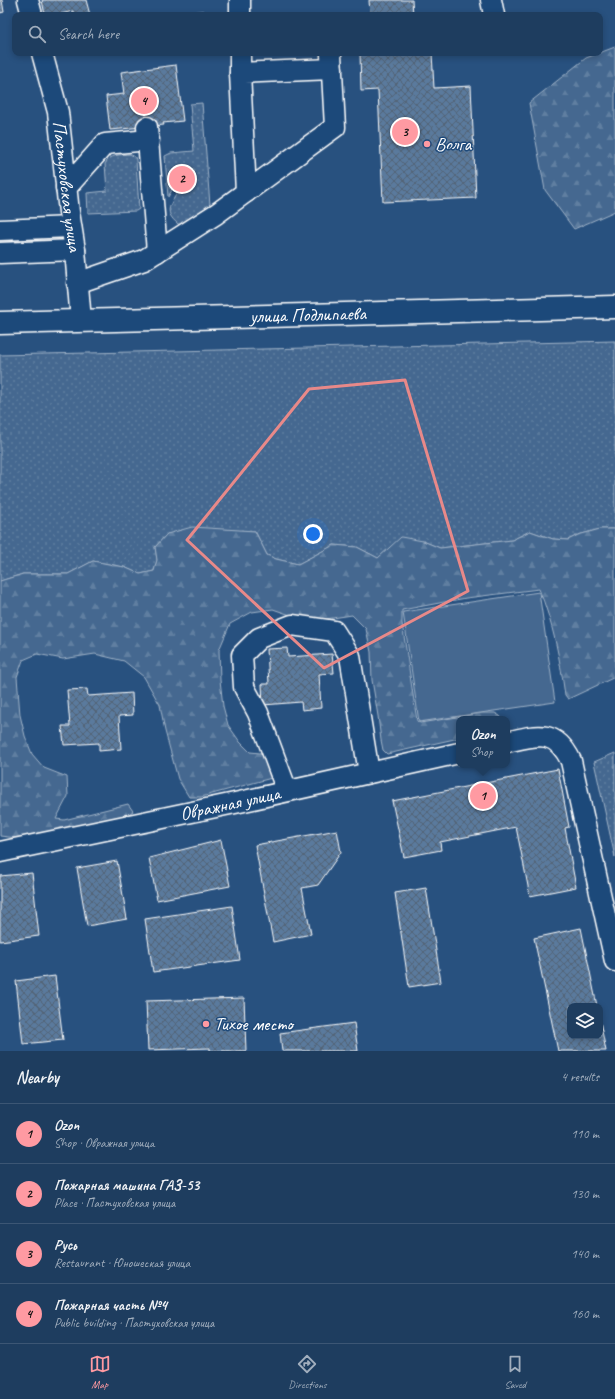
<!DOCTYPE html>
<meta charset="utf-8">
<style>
:root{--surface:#1e3d5f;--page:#2b4868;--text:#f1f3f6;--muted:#a1aebd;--line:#3c5674;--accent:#ff9aa2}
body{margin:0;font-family:Caveat,sans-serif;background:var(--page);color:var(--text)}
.controls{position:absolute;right:12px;bottom:12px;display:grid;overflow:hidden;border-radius:8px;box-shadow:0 2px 6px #0003}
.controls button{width:36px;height:36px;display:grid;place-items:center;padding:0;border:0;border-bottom:1px solid var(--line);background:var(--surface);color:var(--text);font:20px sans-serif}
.you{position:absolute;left:313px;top:534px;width:14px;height:14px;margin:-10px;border:3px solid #fff;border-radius:50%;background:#1a73e8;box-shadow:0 0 0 6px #1a73e833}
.badge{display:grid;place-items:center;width:26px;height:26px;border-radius:50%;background:var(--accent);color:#111;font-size:13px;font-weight:700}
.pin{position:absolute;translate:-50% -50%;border:2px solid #fff;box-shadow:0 1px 4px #0006}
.popup{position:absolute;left:456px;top:716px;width:54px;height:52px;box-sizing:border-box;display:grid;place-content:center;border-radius:8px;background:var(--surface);filter:drop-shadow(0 1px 3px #0005);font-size:13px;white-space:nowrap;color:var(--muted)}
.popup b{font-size:15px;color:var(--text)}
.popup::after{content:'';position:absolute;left:50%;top:100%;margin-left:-8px;border:8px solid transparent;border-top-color:var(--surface)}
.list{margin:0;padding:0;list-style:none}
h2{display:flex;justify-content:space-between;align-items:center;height:52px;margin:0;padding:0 16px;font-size:17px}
h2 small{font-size:13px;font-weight:400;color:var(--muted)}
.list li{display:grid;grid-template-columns:26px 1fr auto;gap:12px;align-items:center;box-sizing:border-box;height:60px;padding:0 16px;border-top:1px solid var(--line)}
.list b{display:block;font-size:15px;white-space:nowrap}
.list p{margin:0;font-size:13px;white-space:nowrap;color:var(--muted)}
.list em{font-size:13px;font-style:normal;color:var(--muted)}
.icon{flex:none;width:22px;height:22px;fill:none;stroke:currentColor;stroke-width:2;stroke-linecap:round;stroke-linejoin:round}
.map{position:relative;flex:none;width:615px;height:1051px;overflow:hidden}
.search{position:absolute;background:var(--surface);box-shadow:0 2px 6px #0003;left:12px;right:12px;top:12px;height:44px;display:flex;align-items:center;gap:10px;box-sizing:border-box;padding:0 14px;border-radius:8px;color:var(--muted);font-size:15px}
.sheet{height:292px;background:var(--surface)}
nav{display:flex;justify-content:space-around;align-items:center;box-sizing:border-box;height:56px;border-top:1px solid var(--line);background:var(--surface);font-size:11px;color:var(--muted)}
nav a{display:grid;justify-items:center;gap:2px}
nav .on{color:var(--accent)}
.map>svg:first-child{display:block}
.green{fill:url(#green-dots);stroke:#a2b4c8}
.forest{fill:url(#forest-firs);stroke:#a2b4c8}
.pitch{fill:#446890;stroke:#a2b4c8}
.building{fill:url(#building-cross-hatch);stroke:#fff}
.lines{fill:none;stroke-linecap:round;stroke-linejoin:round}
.minor-casing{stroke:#fff;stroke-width:23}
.major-casing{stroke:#fff;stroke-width:25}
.minor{stroke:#1f4a7a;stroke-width:20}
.major{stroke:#1f4a7a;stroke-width:22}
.marked{fill:none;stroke:#e88989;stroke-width:3;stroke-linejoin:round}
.poi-dot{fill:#ff9aa2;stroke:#1f4a7a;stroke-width:1.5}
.labels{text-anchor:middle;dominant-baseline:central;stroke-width:3;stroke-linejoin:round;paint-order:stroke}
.poi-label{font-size:19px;fill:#fff;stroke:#1f4a7a;text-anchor:start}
.street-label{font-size:19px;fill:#fff;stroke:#1f4a7a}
</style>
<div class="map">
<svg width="615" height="1051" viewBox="0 0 615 1051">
<defs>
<pattern id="green-dots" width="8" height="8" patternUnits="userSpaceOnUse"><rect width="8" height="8" fill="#446890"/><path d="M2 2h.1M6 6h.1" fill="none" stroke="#607fa1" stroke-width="1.8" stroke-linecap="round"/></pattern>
<pattern id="forest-firs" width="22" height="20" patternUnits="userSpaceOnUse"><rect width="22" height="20" fill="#446890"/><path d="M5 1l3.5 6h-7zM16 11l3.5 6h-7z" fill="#607fa1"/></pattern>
<pattern id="building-cross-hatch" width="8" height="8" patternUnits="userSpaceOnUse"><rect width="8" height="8" fill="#5a7a9d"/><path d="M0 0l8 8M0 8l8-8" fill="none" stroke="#536374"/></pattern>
</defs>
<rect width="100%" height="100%" fill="#28517f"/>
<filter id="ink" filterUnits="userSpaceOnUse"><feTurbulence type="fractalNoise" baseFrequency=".025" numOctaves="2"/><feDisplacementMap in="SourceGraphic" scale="8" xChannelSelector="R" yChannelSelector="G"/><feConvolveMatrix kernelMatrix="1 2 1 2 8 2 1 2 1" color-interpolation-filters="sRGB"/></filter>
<g filter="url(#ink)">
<g class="green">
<path d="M202,103L210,205L206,211L184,225L178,224C164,212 169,207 177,193L180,195L195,170L183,164L169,188L172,190L168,197L165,156L171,153L194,151L190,104Z"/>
<path d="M130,154L135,157L136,160L139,209L136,211L88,213L87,193L107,191L105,164C110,154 120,155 130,154Z"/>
<path d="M615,341V529H600L578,535L568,540L553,539L530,531L512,540L440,548L423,541L386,551L378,558L357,547L334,545L298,564L276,559L267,555L255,531L226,530L167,534L155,547L157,560L154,571L140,574L124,567L93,561L68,574H23L0,581V355Z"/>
<path d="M615,753V857L594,762Z"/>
</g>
<g class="forest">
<path d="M615,47V211L574,229L545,190L529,103L586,58Z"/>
<path d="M192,527L255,531L267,555L276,559L298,564L334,545L357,547L378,558L401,537L423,541L440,548L512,540L530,531L553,539L568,540L578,535L600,529H615V677L568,699L565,695C560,659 553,623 539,589L466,598L402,610V623L417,721L420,723L482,713H495L500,716L502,719H459V738L387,754L383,750L381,740L378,716L372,680L371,652L366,629L352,615L326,619L296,617L273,609L252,612L230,624L219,650L220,680L223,706L228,725L240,742L250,752L270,754L279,776L201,797H189L178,779L165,731L160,705L144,677L124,661L95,654L63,659L37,654L23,660L17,677L20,715L25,736L32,754L44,768L67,777L68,796L56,819L64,820L128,804L133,811L123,818L51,832L17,838L0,836V581L23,574H68L93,561L124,567L140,574L154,571L157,560L155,547L167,534Z"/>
</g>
<path class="pitch" d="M539,592L555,702L419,722L403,612Z"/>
<g class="building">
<path d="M0,0H2L4,12L0,13Z"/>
<path d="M42,0H86L90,15H74L73,11L57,15H45Z"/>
<path d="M369,0H412L413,15H370Z"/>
<path d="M203,11V15H153V14Z"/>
<path d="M360,53H432L434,88L471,86L476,198L383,202L378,90L361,91Z"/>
<path d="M176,65L183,121L163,123L164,125L110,130L106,96L124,94L121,72Z"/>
<path d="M287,648L288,657L332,654L334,673L319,674L321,708L302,710L301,702L263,705L262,684H269L267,649Z"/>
<path d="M87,689L88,696L132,693L133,715L119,716L121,749L99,751V743L64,745L62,726H70L67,690Z"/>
<path d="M558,769L569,827L565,828L576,887L530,896L516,827L440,842L441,850L404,857L392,801Z"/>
<path d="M337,830L341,852L318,885L302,888L311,934L273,942L255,845Z"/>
<path d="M221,840L230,886L157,900L149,858Z"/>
<path d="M117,861L127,919L87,926L77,868Z"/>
<path d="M32,873L39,936L0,941V876Z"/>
<path d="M426,888L441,982L409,987L395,893Z"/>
<path d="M232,906L240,960L153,972L145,919Z"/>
<path d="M581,928L597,1006H570V1036H600V1021L606,1051H558L534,938Z"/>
<path d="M55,976L63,1040L23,1044L16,981Z"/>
<path d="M244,998L246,1051H210V1048L148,1050L146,1001Z"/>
<path d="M354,1023L358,1051H282L280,1033Z"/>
</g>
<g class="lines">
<g class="minor-casing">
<g id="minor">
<path d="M28,0L32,15"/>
<path d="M240,0V15"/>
<path d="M491,0L494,15"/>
<path id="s1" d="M42,53L58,112L69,212L75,250L81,321"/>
<path d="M240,53V73"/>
<path d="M147,127L157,252"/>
<path d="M66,188L105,144L149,140"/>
<path d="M246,192L240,73L332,69"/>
<path d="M0,230L71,227"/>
<path d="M0,253L75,250"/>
<path d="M77,283L144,260L216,214L335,127L331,55"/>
<path d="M507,742C537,735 555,728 571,761L615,961"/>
<path d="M287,791L258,713L244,687L242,655L259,638L292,625L334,631L350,656L369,773"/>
<path id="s2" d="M0,852L235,803L459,753"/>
</g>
</g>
<g class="major-casing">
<g id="major">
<path id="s3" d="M0,323L615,307"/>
</g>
</g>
<use href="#minor" class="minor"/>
<use href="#major" class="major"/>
</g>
</g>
<path class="marked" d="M405,380L468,591L324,668L187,540L309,389Z"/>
<g class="poi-dot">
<circle cx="427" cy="144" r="4"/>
<circle cx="206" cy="1024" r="4"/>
</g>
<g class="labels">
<g class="poi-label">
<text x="435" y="144">Волга</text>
<text x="214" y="1024">Тихое место</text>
</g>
<g class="street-label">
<text stroke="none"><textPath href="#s1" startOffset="136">Пастуховская улица</textPath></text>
<text stroke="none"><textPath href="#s3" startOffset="308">улица Подлипаева</textPath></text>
<text stroke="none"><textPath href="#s2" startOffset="235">Овражная улица</textPath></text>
</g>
</g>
</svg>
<div class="controls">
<button><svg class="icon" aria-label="layers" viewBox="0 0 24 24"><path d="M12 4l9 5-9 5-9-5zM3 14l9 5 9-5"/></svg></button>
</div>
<div class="you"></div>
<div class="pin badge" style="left:483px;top:796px">1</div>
<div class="popup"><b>Ozon</b>Shop</div>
<div class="pin badge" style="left:182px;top:179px">2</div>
<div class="pin badge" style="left:405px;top:132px">3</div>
<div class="pin badge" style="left:144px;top:101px">4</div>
<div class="search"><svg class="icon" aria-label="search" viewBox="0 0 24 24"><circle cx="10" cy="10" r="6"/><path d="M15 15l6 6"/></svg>Search here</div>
</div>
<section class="sheet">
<h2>Nearby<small>4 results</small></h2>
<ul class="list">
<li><span class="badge">1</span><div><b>Ozon</b><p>Shop · Овражная улица</p></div><em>110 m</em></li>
<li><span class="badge">2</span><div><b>Пожарная машина ГАЗ-53</b><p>Place · Пастуховская улица</p></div><em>130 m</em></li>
<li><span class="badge">3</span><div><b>Русь</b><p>Restaurant · Юношеская улица</p></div><em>140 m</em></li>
<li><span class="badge">4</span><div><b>Пожарная часть №4</b><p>Public building · Пастуховская улица</p></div><em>160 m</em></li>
</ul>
</section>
<nav>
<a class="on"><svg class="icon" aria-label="map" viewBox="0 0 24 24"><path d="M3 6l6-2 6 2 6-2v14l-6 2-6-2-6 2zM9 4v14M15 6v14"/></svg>Map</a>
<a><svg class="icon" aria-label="directions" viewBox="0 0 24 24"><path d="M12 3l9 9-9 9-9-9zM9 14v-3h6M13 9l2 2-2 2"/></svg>Directions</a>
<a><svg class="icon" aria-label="saved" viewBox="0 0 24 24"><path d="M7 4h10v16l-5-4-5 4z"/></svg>Saved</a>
</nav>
